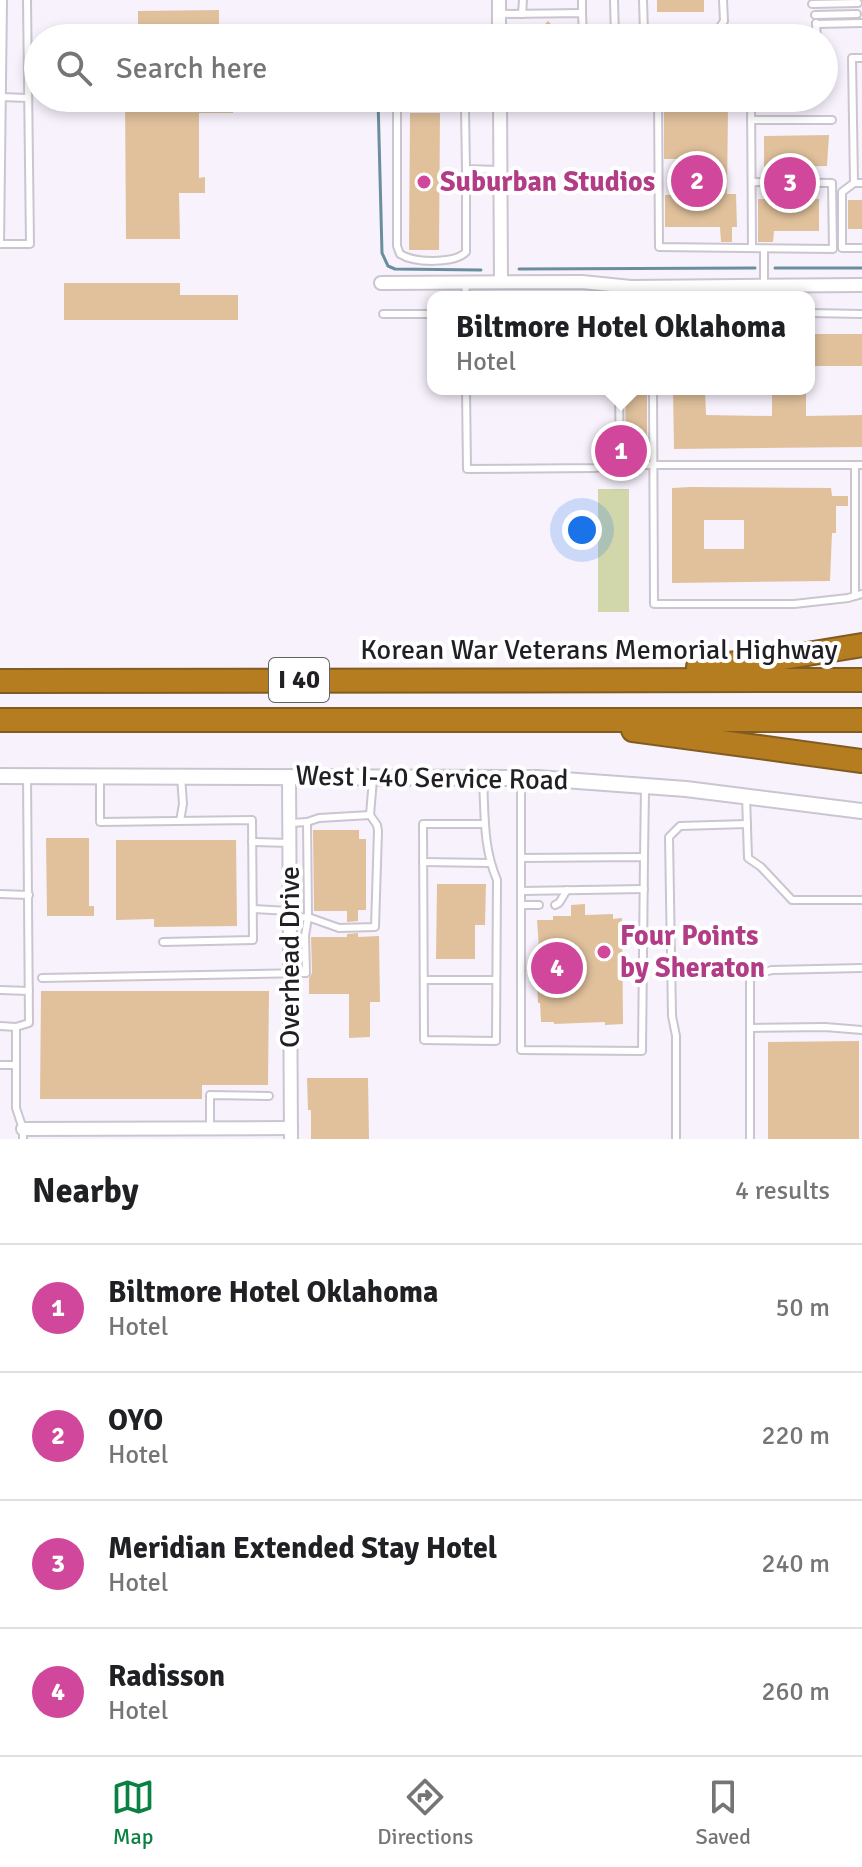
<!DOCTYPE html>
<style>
:root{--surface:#fff;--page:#f2f2f2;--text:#202124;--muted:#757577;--line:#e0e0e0;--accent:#0b8043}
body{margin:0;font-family:Signika,sans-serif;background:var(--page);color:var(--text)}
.you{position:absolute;left:582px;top:530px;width:28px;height:28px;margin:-20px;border:6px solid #fff;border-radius:50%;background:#1a73e8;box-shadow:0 0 0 12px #1a73e833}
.badge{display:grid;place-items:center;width:52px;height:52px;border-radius:50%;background:var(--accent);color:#fff;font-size:26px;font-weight:700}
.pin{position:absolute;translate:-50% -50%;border:4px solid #fff;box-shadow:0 2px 8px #0006}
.popup{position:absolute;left:427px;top:291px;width:388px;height:104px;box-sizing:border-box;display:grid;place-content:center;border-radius:16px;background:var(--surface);filter:drop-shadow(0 2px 6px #0005);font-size:26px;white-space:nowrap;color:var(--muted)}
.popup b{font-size:30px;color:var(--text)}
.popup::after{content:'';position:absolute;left:50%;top:100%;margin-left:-16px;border:16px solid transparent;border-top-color:var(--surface)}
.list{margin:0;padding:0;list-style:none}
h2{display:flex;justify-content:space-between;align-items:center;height:104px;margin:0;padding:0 32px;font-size:34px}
h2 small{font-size:26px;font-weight:400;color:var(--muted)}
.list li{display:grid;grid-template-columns:52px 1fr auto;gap:24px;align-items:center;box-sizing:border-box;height:128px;padding:0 32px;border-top:2px solid var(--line)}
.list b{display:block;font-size:30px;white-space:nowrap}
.list p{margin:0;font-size:26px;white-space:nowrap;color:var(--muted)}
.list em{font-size:26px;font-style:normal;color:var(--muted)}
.icon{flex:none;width:44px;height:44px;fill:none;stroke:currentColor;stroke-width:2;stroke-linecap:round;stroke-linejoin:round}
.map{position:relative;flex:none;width:862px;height:1139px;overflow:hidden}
.search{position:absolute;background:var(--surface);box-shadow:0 4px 12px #0003;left:24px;right:24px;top:24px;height:88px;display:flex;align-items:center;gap:20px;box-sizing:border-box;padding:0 28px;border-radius:44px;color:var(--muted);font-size:30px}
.sheet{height:616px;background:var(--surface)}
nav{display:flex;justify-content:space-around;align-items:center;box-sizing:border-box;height:112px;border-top:2px solid var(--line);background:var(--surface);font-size:22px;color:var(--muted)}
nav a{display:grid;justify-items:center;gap:4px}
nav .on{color:var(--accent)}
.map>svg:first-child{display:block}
.green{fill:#d1d6ab}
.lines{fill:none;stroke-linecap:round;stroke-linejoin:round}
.stream{stroke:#6b8e9e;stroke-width:3}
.building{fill:#e0c19c;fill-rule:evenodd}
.service-casing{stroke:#cbc5d0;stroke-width:10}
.minor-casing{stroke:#cbc5d0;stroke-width:16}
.tertiary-casing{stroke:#cbc5d0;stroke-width:18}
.motorway-casing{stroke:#815c20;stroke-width:26}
.service{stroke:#fff;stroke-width:6}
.minor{stroke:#fff;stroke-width:12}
.tertiary{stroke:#fff;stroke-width:14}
.motorway{stroke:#b57d1f;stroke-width:22}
.hotel-dot{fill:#d1479c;stroke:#fff;stroke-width:3}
.labels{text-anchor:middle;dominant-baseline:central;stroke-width:8;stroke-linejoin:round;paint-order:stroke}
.shield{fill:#fff;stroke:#646265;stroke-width:2}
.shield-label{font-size:26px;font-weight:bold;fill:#211f23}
.hotel-label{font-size:28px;font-weight:bold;fill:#b23c85;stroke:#fff;text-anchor:start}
.street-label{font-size:28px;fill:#211f23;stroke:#fff}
</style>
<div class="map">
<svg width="862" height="1139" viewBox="0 0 862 1139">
<rect width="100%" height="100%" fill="#f8f2fd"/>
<rect class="green" x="598" y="489" width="31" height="123"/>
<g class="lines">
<g class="stream">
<path d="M378,99L382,253L388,266L395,269L481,270"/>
<path d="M775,268H862"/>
<path d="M519,269L755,268"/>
</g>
</g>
<g class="building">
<rect x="657" y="0" width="47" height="12"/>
<path d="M219,10V38H138V11Z"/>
<path d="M548,21L556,29L560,25L574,38H523L536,25L540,29Z"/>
<path d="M125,98H233V113H199V178L205,177V193H179L180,239H126Z"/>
<path d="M664,98H733V110H728L727,194H736L737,227H732V242H721L720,227H665V195L698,194V159H664Z"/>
<path d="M410,113H440L439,250H409Z"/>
<path d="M829,135L827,166L764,167V136Z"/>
<path d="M758,199H819V231H774L773,242H758Z"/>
<rect x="848" y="200" width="14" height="29"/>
<path d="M64,283H180V295H238V320H64Z"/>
<rect x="809" y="334" width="53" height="32"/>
<path d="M625,389H647V448H626Z"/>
<path d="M673,389H705L706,415L772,416V389H806V416L862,415V447L674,449Z"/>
<path d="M690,487L831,488L832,496H848V506H836V533H832L830,581L672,583V488ZM704,520H744V549H704Z"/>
<path d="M313,830H359V839H366V910H358V921L347,922V911H314Z"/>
<path d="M46,838H89V906H94V916H47Z"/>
<path d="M116,840H236L237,926L154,927V919L116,920Z"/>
<path d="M437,884H486L485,925H475V959H436Z"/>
<path d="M585,904V915L613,914V919L622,918L623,1024L605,1025V1022L554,1024V1022H541L540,1003H538L537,978H541L537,920H553V916H571V905Z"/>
<path d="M358,933V937L379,936L380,1002H370V1037L349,1038V994H309V978L312,973L311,937H347V934Z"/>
<path d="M41,991H269L268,1085H202V1099H40Z"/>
<path d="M859,1041V1139H768V1042Z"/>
<path d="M307,1078H368L369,1139H311V1110H308Z"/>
</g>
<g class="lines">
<g class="service-casing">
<g id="service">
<path d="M3,0L0,244H30L27,0"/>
<path d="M614,0L615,38"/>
<path d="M643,0L644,33H716L724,21L723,0"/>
<path d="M812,4L858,3"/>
<path d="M582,13V0"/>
<path d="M499,14L582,13L583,38"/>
<path d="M522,14L523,0"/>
<path d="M815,15L857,14"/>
<path d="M816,23L817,38"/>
<path d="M816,24L862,23"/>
<path d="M862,58H852L854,183H862"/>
<path d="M0,97L28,98"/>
<path d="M658,98L659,247L833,249L832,183L752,182"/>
<path d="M751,98L752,248"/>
<path d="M751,120H832"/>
<path d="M466,169V252C454,264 414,263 400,254L397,246V108L403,103H449L462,105L465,110L466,169L500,170"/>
<path d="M854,183L842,192V248H862"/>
<path d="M764,249V286"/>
<path d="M465,297L466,283"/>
<path d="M809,313L862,314"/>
<path d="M383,314H433"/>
<path d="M466,389L467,469L594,468L620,465H862"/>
<path d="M619,389L620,465"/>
<path d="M653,389L654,604H794L848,598L862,594"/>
<path d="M855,465V596"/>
<path d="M100,776V822L252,820L253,940L163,942"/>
<path d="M521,777V858L644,857L642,1051L521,1050V858"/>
<path d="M483,780C485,816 483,847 497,880L496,1041L424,1040L423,824H485"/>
<path d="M746,796L748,858L761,867L792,900H862"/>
<path d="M180,821L183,804L181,776"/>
<path d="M291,823L307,822L319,818L370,815"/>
<path d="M252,842L289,843"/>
<path d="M644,857L645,788"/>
<path d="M423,862L489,863"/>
<path d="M521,891L644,889"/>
<path d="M0,894L29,895"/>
<path d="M521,905H539"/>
<path d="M555,905L559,903L567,890"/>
<path d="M253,909L289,911"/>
<path d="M290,918L308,917L307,822"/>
<path d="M42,978L306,973L305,936L308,917L339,928L375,927L378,831L377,825L370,815L373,779"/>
<path d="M424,980H496"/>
<path d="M0,990L29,991"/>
<path d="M0,1026L16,1027L29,1023L27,776"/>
<path d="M16,1027V1108L23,1129V1139"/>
<path d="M750,1028L825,1027L862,1030"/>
<path d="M0,1065H16"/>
<path d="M210,1128V1095L269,1096"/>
<path d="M676,1139V1036L672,1016L669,837L680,826L747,824"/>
<path d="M750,1139V976L772,970L862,968"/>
</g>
</g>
<g class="minor-casing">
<g id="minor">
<path d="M499,0V38"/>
<path d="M500,98L501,282"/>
<path d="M381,283L582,282L631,287L862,285"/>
<path d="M289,776L291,1139"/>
<path d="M23,1129L291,1128"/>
</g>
</g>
<g class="tertiary-casing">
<path id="tertiary" d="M0,776L537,778L686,789L862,811"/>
</g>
<g class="motorway-casing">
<g id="motorway">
<path d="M698,667L777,659L862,645"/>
<path d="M0,681L862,680"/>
<path d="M0,720H862"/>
<path d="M633,730L862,761"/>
</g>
</g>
<use href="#service" class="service"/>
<use href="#minor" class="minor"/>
<use href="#tertiary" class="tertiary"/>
<use href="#motorway" class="motorway"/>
</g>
<g class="hotel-dot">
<circle cx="424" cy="182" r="8"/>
<circle cx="604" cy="952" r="8"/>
</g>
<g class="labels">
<rect class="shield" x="269" y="658" width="60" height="44" rx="6"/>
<g class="shield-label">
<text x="299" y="680">I 40</text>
</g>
<g class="hotel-label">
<text x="440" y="182">Suburban Studios</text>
<text x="620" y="936">Four Points<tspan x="620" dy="32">by Sheraton</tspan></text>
</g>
<g class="street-label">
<text x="599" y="650">Korean War Veterans Memorial Highway</text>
<text transform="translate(432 778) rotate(1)">West I-40 Service Road</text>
<text transform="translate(290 957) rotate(-90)">Overhead Drive</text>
</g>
</g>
</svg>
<div class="you"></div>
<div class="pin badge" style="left:621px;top:451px;background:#d1479c">1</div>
<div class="popup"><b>Biltmore Hotel Oklahoma</b>Hotel</div>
<div class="pin badge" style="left:697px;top:181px;background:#d1479c">2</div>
<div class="pin badge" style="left:790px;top:183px;background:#d1479c">3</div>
<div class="pin badge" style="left:557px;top:968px;background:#d1479c">4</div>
<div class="search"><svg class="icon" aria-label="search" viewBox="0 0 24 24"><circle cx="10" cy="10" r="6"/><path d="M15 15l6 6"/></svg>Search here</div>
</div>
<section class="sheet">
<h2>Nearby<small>4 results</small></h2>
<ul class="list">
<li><span class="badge" style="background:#d1479c">1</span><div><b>Biltmore Hotel Oklahoma</b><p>Hotel</p></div><em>50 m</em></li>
<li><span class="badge" style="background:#d1479c">2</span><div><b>OYO</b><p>Hotel</p></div><em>220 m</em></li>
<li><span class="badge" style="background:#d1479c">3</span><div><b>Meridian Extended Stay Hotel</b><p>Hotel</p></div><em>240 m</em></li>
<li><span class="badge" style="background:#d1479c">4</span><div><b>Radisson</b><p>Hotel</p></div><em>260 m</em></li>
</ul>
</section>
<nav>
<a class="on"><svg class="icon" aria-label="map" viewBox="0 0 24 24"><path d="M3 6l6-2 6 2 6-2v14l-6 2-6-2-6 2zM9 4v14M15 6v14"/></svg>Map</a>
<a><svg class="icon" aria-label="directions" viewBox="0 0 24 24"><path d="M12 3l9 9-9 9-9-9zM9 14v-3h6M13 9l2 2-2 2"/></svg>Directions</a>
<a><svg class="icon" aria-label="saved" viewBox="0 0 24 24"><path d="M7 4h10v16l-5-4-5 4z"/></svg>Saved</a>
</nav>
